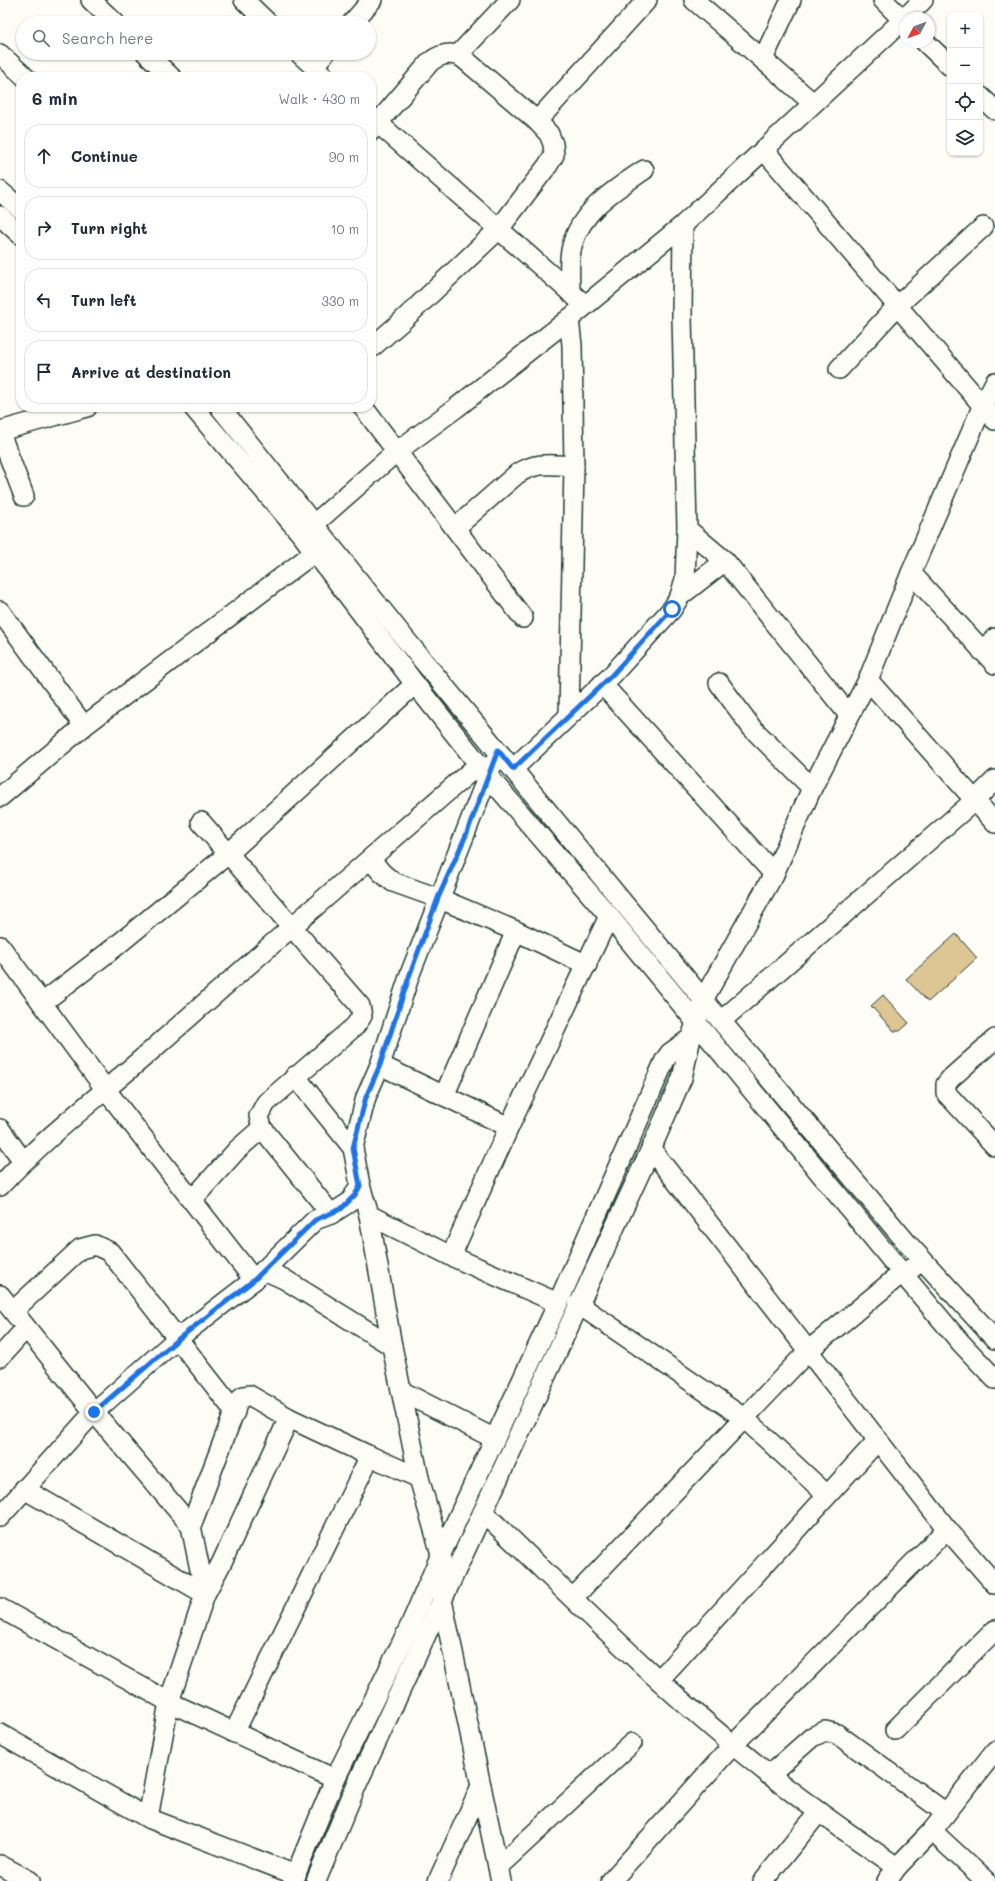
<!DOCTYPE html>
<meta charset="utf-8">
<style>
:root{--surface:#fff;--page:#f2f2f3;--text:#1f2937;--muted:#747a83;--line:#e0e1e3}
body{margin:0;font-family:Mali,sans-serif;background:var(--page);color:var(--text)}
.controls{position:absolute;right:12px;top:12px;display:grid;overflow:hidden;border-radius:8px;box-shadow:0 1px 3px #0004}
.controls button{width:36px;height:36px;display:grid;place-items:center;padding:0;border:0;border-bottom:1px solid var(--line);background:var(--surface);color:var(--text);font:20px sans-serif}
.compass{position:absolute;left:899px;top:12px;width:36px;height:36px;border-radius:50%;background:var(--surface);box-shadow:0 1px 3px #0004;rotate:229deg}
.stop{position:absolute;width:12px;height:12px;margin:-9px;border:3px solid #1a73e8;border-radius:50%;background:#fff}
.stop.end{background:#1a73e8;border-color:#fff;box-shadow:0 1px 4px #0008}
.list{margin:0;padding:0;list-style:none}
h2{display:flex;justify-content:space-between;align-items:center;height:52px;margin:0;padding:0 16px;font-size:17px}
h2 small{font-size:13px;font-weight:400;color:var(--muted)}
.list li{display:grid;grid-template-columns:26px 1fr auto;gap:12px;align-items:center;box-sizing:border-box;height:64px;margin:0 8px 8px;padding:0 8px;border:1px solid var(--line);border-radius:16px}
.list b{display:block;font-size:15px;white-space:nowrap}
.list em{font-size:13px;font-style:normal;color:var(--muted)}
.icon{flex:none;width:22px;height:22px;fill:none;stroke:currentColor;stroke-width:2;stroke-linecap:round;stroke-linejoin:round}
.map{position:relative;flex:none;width:995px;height:1881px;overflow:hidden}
.search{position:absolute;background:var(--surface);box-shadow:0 1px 3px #0004;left:16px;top:16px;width:360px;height:44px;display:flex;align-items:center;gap:10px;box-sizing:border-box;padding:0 14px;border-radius:22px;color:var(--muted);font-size:15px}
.panel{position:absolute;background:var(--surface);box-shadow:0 1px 3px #0004;left:16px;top:72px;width:360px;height:340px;border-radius:16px}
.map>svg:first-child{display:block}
.building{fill:#ddc594;stroke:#1f3d34}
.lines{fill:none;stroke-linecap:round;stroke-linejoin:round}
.minor-casing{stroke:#1f3d34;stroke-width:22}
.minor{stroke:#fdfcf7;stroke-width:19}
.route{stroke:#1a73e8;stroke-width:5}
</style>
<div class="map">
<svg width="995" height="1881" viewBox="0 0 995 1881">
<rect width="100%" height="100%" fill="#fdfcf7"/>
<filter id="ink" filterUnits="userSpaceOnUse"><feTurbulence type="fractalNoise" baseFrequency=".025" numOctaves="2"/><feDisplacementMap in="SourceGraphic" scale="8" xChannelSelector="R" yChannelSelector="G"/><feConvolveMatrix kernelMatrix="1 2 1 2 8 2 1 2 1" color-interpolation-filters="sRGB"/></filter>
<g filter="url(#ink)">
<g class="building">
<path d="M956,934L977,958L928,1002L906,979Z"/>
<path d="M883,995L909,1023L900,1031H894L871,1006Z"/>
</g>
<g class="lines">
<g class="minor-casing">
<g id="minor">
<path d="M91,0L115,23"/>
<path d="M244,0L268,23"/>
<path d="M694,0L813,103"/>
<path d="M883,0L903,20L923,0"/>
<path d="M352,23L372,0"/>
<path d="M925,42L950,66"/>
<path d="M146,53L171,77"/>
<path d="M299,53L325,77"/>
<path d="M0,54L25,77"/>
<path d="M458,55L510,0"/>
<path d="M763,59L791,0"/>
<path d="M313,66L325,53"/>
<path d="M980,96L995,110"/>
<path d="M371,117L585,305"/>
<path d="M537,121L647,0"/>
<path d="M371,131L430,62C440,54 451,51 463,58L537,121L549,134L553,144L554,155L548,165L499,229L401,322L371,348"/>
<path d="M764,150L995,420"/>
<path d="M0,191L21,209"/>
<path d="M0,216L21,235"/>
<path d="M570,292C570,277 568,260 572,246C581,210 616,189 644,170"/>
<path d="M839,369L897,306L983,227"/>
<path d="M193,407L302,535L415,684L488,776L609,916L902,1273L961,1343L995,1379"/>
<path d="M220,407L406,640L721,1021L907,1243L995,1339"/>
<path d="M363,407L523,618"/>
<path d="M0,431L87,407"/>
<path d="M0,433L24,496"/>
<path d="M455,528L517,474C537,461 552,465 574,466"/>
<path d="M305,532L396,452L456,408L569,319L683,225L903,20L905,22"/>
<path d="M725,561L849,715"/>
<path d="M911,573L995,664"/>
<path d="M680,596L725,561L687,529"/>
<path d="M0,611L84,726"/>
<path d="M982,651L995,638"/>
<path d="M868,680L995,823"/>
<path d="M719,683L752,728L812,788"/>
<path d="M602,684L774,874"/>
<path d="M569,715L574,466L572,345L569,319"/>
<path d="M492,765L410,974L380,1065L366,1097L353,1148L360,1185L369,1215L392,1346L419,1478L441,1554L442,1600L501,1881"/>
<path d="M513,769L611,676L672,609L680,596L685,579L687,529L682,317L683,225"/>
<path d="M0,797L84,726L315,552"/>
<path d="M201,822L360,1006L362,1016L355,1026L266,1103L259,1116L262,1128L331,1214"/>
<path d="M370,859L382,873L393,882L438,898L516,931L587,965"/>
<path d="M0,946L106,1090L254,1280"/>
<path d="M42,1003L115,947L228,854L415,684"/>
<path d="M721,1021L974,801L995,780"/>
<path d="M995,1039L951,1078L946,1084V1093L995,1146"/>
<path d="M380,1065L509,1127"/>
<path d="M295,1076L353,1148"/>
<path d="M444,1096L516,931"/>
<path d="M0,1129L23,1161"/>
<path d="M651,1149L947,1529L995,1584"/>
<path d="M0,1186C46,1136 102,1094 153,1049C261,953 370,859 479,764"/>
<path d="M192,1200L237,1150L262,1128"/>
<path d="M369,1215L451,1256L558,1303"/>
<path d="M451,1256L509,1127L609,916"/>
<path d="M264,1270L284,1279L392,1346"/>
<path d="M0,1295L94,1412L191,1526L205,1594L221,1564L289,1418"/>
<path d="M578,1304L744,1418L827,1495"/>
<path d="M13,1311L80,1249L95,1245L110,1252L235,1412"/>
<path d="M0,1357L26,1328"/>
<path d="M401,1391L495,1439"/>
<path d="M370,1456L419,1478"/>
<path d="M24,1489L205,1594L169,1702L148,1818"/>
<path d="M483,1512C576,1601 668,1695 770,1775C811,1808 854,1837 897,1867"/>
<path d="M0,1517L94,1412L177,1339L254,1280L315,1220L331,1214L350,1202L360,1185"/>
<path d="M191,1526L238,1402L243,1396L249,1395L289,1418L370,1456L234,1733"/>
<path d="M573,1598L809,1350L902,1273L914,1267"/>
<path d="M0,1608L169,1702L335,1779"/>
<path d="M659,1680L878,1440"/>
<path d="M895,1730L995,1630"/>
<path d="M0,1734L148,1818L296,1875"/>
<path d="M769,1775L812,1737L825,1731L837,1734L946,1813"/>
<path d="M932,1831L986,1881"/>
<path d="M0,1865L30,1881"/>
<path d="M498,1867L632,1743"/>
<path d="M293,1881L335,1779L410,1626L441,1554L558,1303L665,1060L670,1053L691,1038"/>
<path d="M316,1881L357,1784L651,1149L682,1078L691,1038L703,1000L774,874L812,788L868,680L911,573L982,407L995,382"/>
<path d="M438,1881L481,1786"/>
<path d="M611,1881L733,1745L947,1529"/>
<path d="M763,1881L819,1812"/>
<path d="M887,1881L897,1867L932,1831L995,1751"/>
</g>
</g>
<use href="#minor" class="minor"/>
</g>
</g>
<g class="lines" filter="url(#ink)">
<path class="route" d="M94,1412L177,1340L254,1280L315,1220L341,1209L355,1195L360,1186L353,1148L366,1097L380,1065L410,974L438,898L466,835L498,750L513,769L611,676L672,609"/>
</g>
</svg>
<div class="controls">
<button>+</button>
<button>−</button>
<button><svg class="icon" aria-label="locate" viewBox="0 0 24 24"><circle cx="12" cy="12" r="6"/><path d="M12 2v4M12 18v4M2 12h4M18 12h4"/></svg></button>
<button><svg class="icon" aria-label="layers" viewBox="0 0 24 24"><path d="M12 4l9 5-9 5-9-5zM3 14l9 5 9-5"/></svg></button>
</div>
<svg class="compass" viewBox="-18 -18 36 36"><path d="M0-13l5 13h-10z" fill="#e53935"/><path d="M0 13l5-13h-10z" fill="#747a83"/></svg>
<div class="stop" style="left:672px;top:609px"></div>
<div class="stop end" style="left:94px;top:1412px"></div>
<div class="search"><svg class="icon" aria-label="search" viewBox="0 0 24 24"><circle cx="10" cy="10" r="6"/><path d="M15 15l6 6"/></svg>Search here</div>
<section class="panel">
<h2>6 min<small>Walk · 430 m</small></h2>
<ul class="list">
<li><svg class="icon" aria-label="ahead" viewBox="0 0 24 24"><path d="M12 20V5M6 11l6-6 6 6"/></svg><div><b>Continue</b></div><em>90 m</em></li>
<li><svg class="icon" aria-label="right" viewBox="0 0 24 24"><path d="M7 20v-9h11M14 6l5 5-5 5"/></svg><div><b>Turn right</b></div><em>10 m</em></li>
<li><svg class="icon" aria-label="left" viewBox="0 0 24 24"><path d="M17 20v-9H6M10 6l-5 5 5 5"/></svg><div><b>Turn left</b></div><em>330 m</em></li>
<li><svg class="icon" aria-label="arrive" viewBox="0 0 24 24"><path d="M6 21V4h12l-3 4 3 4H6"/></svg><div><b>Arrive at destination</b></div></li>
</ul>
</section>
</div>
